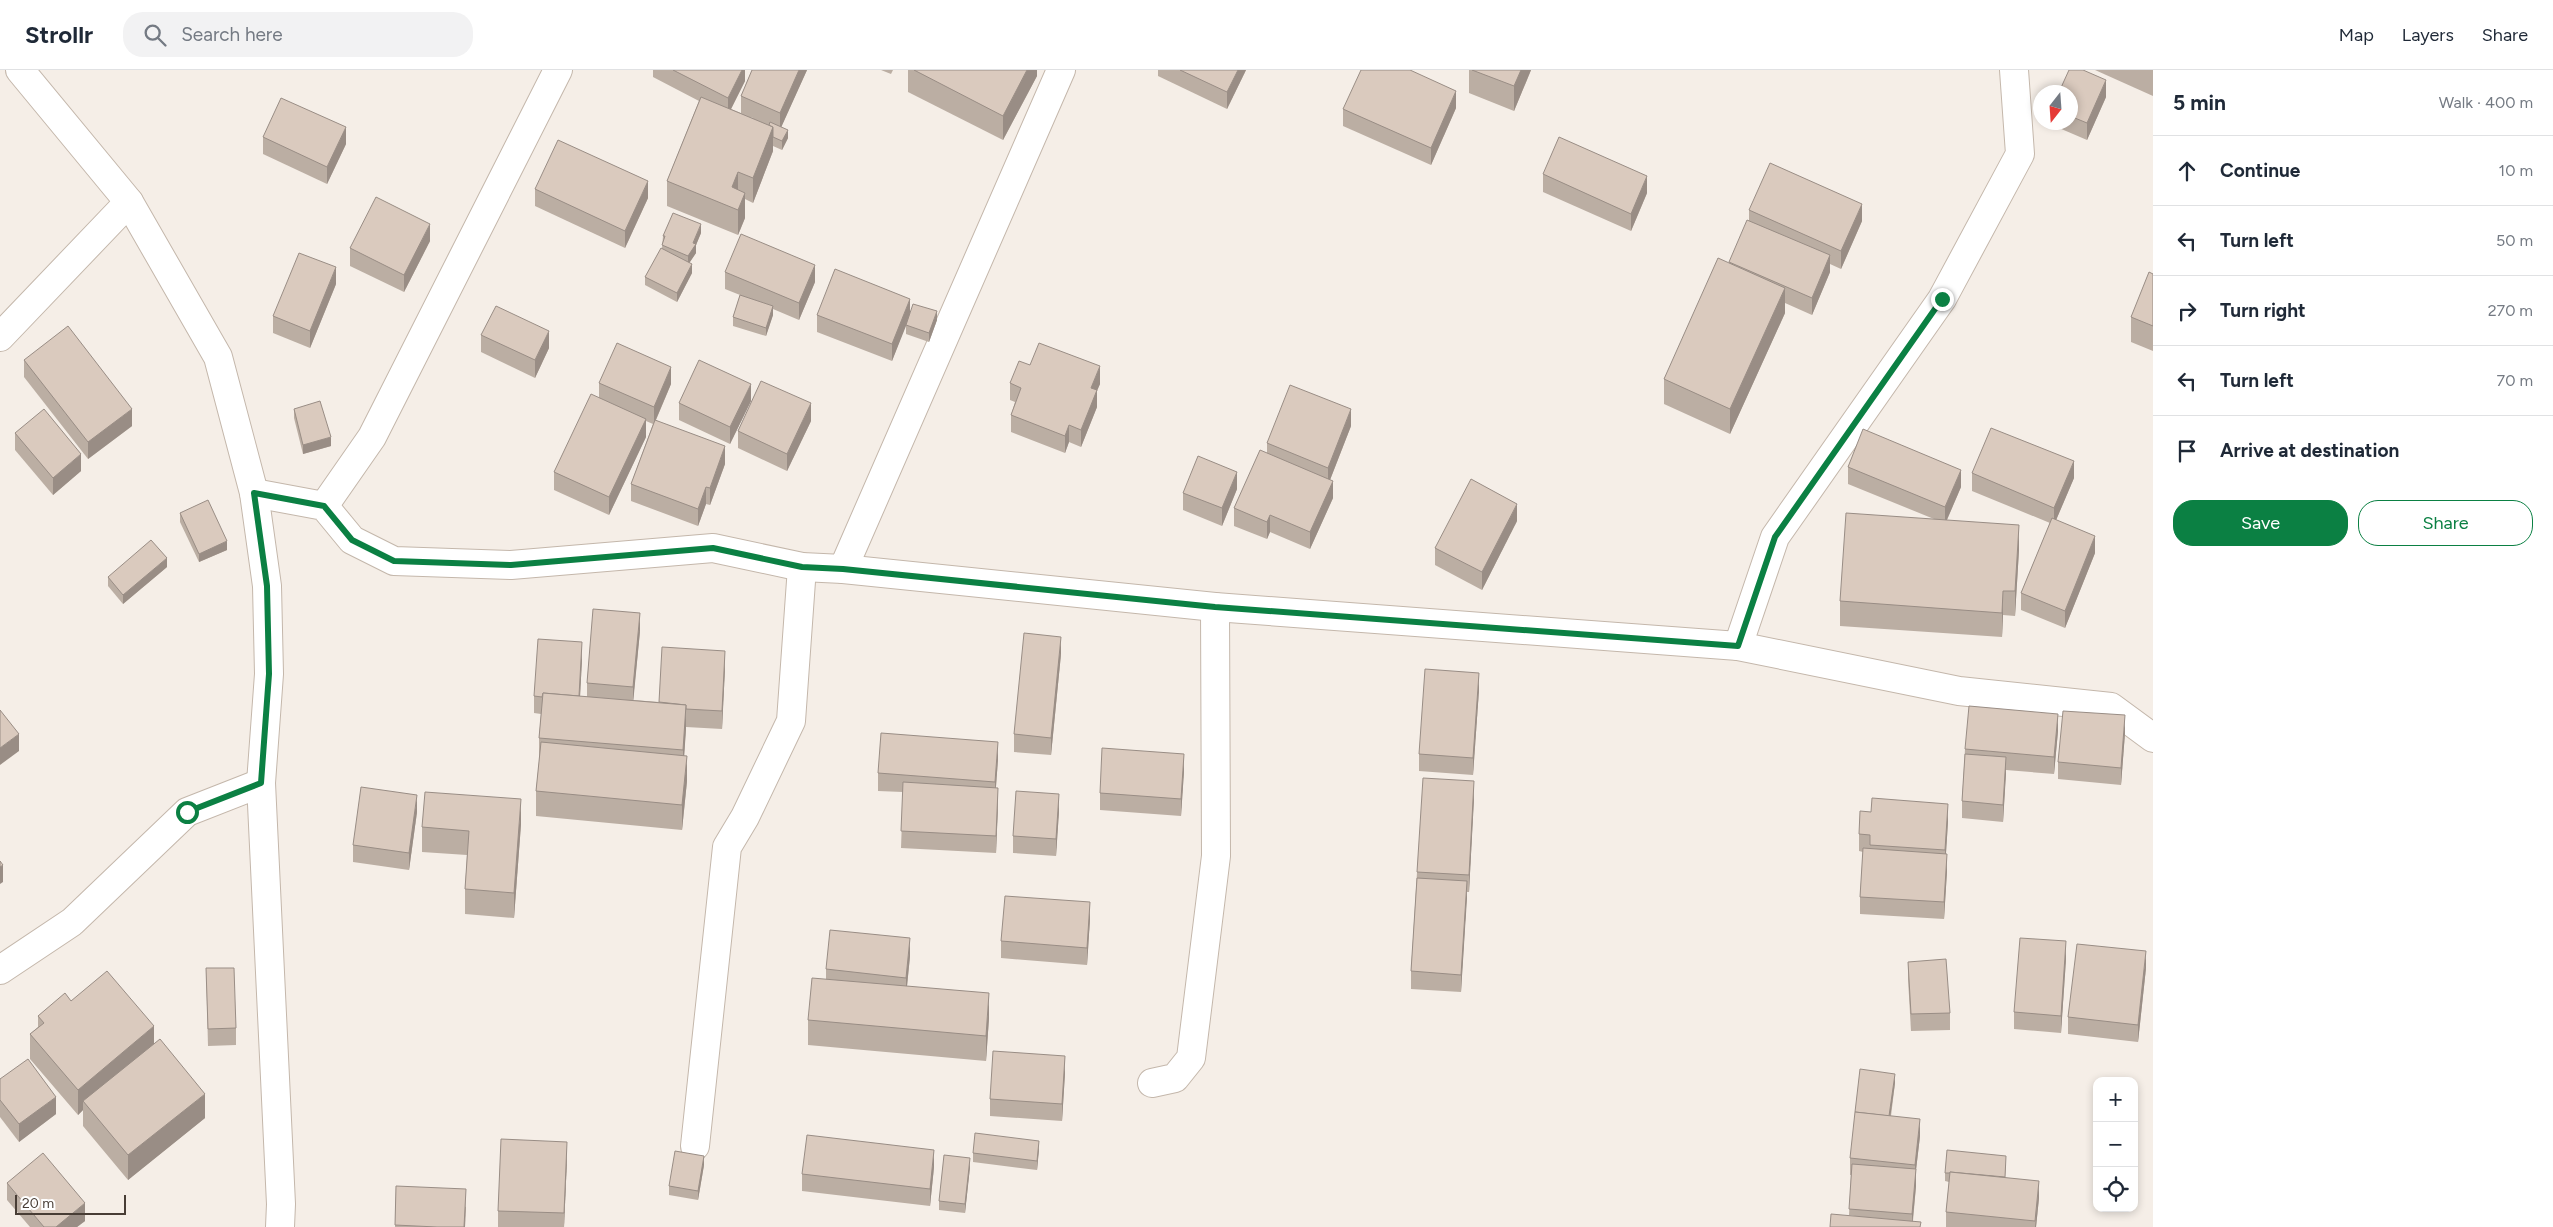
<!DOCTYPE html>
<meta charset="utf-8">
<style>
:root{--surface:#fff;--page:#f2f2f3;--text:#1f2937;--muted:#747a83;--line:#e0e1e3;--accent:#0b8043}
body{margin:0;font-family:Figtree,sans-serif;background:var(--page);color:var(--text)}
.controls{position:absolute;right:15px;bottom:15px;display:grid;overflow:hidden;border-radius:10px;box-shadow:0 2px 8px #0003}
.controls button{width:45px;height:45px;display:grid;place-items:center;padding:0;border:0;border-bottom:1px solid var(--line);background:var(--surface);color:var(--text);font:25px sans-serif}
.compass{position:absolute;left:2033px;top:15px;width:45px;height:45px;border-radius:50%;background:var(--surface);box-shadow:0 2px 8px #0003;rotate:197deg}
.scale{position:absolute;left:15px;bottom:12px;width:111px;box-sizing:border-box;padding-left:5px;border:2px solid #483d35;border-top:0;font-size:14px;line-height:18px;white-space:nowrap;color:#483d35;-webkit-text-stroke:4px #fff;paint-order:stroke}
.stop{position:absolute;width:15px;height:15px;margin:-11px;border:4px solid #0b8043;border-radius:50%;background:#fff}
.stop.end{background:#0b8043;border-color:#fff;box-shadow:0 1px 5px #0008}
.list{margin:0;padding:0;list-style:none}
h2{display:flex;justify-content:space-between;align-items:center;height:65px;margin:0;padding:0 20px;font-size:21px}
h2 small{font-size:16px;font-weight:400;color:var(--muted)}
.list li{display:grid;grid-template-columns:32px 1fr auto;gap:15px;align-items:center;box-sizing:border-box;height:70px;padding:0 20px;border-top:1px solid var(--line)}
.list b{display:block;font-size:19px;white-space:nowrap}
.list em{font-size:16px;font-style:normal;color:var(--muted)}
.actions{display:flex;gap:10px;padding:15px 20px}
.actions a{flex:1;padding:11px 0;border:1px solid var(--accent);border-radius:20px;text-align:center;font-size:18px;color:var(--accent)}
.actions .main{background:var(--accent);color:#fff}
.icon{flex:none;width:28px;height:28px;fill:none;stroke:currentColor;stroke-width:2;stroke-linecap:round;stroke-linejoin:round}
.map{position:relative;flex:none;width:2153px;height:1157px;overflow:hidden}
header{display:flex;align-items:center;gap:30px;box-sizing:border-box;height:70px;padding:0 25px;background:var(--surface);border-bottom:1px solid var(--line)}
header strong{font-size:24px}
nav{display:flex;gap:28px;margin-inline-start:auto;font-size:18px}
.search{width:350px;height:45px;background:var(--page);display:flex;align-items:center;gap:12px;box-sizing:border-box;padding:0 18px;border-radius:20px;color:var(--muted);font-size:19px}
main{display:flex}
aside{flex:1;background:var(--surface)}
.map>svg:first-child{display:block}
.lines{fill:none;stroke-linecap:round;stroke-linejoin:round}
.street-casing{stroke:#c4b7ab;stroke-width:30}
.street{stroke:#fff;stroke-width:28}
.wall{fill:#bbaea3}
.shaded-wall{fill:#998d85}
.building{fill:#dacabe;stroke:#998d85}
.route{stroke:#0b8043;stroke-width:6}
</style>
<header>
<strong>Strollr</strong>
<div class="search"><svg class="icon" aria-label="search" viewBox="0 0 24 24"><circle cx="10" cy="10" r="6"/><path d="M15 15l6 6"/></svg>Search here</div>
<nav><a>Map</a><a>Layers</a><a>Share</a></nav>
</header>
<main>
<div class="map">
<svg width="2153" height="1157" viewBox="0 0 2153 1157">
<rect width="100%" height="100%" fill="#f5eee7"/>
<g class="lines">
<g class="street-casing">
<g id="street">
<path d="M20,0L129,132L218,287L254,423L267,516L269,604L261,713L281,1134L280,1157"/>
<path d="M0,267L129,132"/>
<path d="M254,423L324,436L352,470L394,491L511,495L713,478L802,497L843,499L1061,0"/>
<path d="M324,436L372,367L558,0"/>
<path d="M843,499L1215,537L1738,576L1775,467L1942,229L2020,84L2014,0"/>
<path d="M1738,576L1959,621L2111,637L2153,668"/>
<path d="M0,900L72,852L187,742L261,713"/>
<path d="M1152,1013L1175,1008L1191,988L1216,786L1215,537"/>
<path d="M695,1076L727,777L745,747L791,651L802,497"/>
</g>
</g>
<use href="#street" class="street"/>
</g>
<g class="wall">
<path d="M653,0H745V11L731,39L753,48L741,43V26L752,0H807L781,57L788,68L782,80L773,76V81L753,133L745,129V148L738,165L667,136V111L699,31L653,7Z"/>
<path d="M881,0H893L891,4Z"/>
<path d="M908,0H1037V6L1003,70L908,22Z"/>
<path d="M1158,0H1246L1227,39L1158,6Z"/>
<path d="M1469,0H1531L1514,41L1469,23Z"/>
<path d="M2095,0H2153V26Z"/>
<path d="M2070,22L2106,27L2087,70L2052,55V52H2070Z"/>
<path d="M1456,38L1431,95L1343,56V39Z"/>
<path d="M263,67L346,74L327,114L263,84Z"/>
<path d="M1543,104L1647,123L1631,161L1543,122Z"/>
<path d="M535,119L648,128L625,178L535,136Z"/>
<path d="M1749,140L1862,151L1841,199L1830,194V202L1812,245L1785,233V243L1730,364L1664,334V309L1729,193L1749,151Z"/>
<path d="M701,163L696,175V183L689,193L692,203L677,232L645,215V207L662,178L663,166Z"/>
<path d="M430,171L404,222L350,196V178Z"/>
<path d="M725,202L815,212L799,250L773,239V245L766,266L733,256V247L740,225L725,219Z"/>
<path d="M2153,203V281L2131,272V247Z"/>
<path d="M336,214L310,278L273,263V246Z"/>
<path d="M910,244L937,250L929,272L906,264V254L892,291L817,262V245Z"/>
<path d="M481,265L549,278L535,308L481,282Z"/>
<path d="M24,290L132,356L88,389L24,307Z"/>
<path d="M1030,295L1100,314L1097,320V337L1081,377L1069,372L1065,383L1011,362V345L1015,332L1010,330V313Z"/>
<path d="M599,313L671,314L656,350L725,394L710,435L706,434L698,456L631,431V414L653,354L646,351V367L609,445L554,420V402L599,328Z"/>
<path d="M751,331L730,374L679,350V333Z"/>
<path d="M294,339L331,376L303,384L294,348Z"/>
<path d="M811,351L787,401L738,378V361Z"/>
<path d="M1351,356L1330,410L1333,428L1310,479L1270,462L1267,469L1234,456V438L1267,383V373Z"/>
<path d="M15,363L81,401L53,425L15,380Z"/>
<path d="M1848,397L1961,417L1947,450L2019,480L2015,546L2003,545L2002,567L1840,556V531L1934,449L1848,414Z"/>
<path d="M1972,403L2074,408L2056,450L2095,483L2065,558L2021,540V523L2050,453L1972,421Z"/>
<path d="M1237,419L1222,456L1183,440V423Z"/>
<path d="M180,443L227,480L199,492L180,452Z"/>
<path d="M1517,451L1482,520L1435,495V478Z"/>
<path d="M167,497L123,534L108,516V507Z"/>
<path d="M640,561L633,630L659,632L725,598L722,659L686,657L684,686L687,711L682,760L536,746V721L539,692V668L541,644L534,643V626L582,589L580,626L587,627V613Z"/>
<path d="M1061,584L1051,685L1014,682V664Z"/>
<path d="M1479,620L1473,705L1419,701V684Z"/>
<path d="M2058,661L2054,704L2006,700L2003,752L1962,748V731L1965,679Z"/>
<path d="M2125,663L2121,715L2058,709V692Z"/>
<path d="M998,689L996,717L998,735L996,783L901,778L903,722L878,721V703Z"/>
<path d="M1184,701L1181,746L1100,740V723Z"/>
<path d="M1474,728L1469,822H1467L1461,922L1411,919V901L1417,802Z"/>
<path d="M1059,741L1056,786L1013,783V766Z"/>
<path d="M417,742L409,800L353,792V775Z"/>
<path d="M1948,751L1946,784L1947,801L1944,849L1860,844V827L1863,782L1859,781V764Z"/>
<path d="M521,754L514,848L465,844V819L467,785L422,782V757Z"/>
<path d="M1090,849L1087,895L1001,888V871Z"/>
<path d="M910,886L907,916L989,948L986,991L808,975V950L826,909V899Z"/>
<path d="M2066,889L2061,963L2014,959V942Z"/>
<path d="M1908,892L1950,943V960L1911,961L1908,909Z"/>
<path d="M206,898L236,958V975L208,976Z"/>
<path d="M2146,898L2138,972L2068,964V947Z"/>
<path d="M71,931L154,973L205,1048L128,1110L83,1056V1040L78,1045L30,989V964L38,957V946Z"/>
<path d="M1065,1003L1062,1051L990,1046V1029Z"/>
<path d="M0,1009L56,1044L19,1072L0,1047Z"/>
<path d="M1895,1013L1891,1046L1920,1066L1916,1100V1116L1913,1151L1921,1157L1849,1145L1851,1105H1850V1088Z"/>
<path d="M1039,1079L1037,1100L973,1092V1083Z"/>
<path d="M567,1089L564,1157H498V1141Z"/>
<path d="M704,1095L698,1130L669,1125V1116Z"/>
<path d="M2006,1095L2005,1107L2039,1128L2036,1157H1946V1142L1949,1112L1945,1111V1103Z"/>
<path d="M934,1097L930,1136L802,1121V1104Z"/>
<path d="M970,1097L965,1143L939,1140V1131Z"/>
<path d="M7,1113L85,1151L77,1157H30L7,1130Z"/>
<path d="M396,1116L466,1137L465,1157H395Z"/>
</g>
<g class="shaded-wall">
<path d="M742,0H745V11L728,45V28Z"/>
<path d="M799,0H807L780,60V43Z"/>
<path d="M1027,0H1037V6L1003,70V46Z"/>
<path d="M1238,0H1246L1227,39V22Z"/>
<path d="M1521,0H1531L1514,41V16Z"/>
<path d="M2106,10V27L2087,70V53Z"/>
<path d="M1456,21V38L1431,95V78Z"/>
<path d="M346,57V74L327,114V97Z"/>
<path d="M773,57V81L753,133V108Z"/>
<path d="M788,60V68L782,80V71Z"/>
<path d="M738,102V127L732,117Z"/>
<path d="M1647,106V123L1631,161V144Z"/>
<path d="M648,111V128L625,178V161Z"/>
<path d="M745,123V148L738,165V140Z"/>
<path d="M1862,134V151L1841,199V181Z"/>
<path d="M430,154V171L404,222V205Z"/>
<path d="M701,154V163L696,175V183L688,195V186Z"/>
<path d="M1830,185V202L1812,245V228Z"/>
<path d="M692,194V203L677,232V223Z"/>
<path d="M815,195V212L799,250V233Z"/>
<path d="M336,197V214L310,278V261Z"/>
<path d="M1785,218V243L1730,364V339Z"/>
<path d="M910,229V246L892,291V274Z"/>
<path d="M773,236V245L766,266V258Z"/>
<path d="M937,241V250L929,272V263Z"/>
<path d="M549,261V278L535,308V290Z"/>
<path d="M1100,296V314L1091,335V318Z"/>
<path d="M671,297V314L654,354V337Z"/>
<path d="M751,314V331L730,374V357Z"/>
<path d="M1097,320V337L1081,377V360Z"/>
<path d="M811,333V351L787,401V384Z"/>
<path d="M132,339V356L88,389V372Z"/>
<path d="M1351,339V356L1328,415V398Z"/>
<path d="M646,349V367L609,445V427Z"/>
<path d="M1069,355V372L1065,383V366Z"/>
<path d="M331,367V376L303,384V375Z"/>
<path d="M725,376V394L710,435V418Z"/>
<path d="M81,384V401L53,425V408Z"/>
<path d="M2074,391V408L2054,455V438Z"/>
<path d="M1961,400V417L1945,454V437Z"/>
<path d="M1237,402V419L1222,456V438Z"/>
<path d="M1333,411V428L1310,479V462Z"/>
<path d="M706,417V434L698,456V439Z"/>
<path d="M1517,434V451L1482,520V502Z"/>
<path d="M1270,445V462L1267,469V452Z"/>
<path d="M2019,455V480L2015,546V521Z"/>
<path d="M2095,466V483L2065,558V541Z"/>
<path d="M227,471V480L199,492V484Z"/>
<path d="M167,488V497L123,534V525Z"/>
<path d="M2003,521V545L2002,567V543Z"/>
<path d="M640,543V561L633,634V617Z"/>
<path d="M1061,567V584L1051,685V668Z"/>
<path d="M582,572V589L579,646V629Z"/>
<path d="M725,581V598L722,659V641Z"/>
<path d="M1479,603V620L1473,705V688Z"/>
<path d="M686,635V659L683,704V680Z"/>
<path d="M2058,644V661L2054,704V687Z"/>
<path d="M2125,645V663L2121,715V698Z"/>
<path d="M19,664V681L0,695V678Z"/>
<path d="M998,672V689L995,729V712Z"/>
<path d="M1184,684V701L1181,746V729Z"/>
<path d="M687,686V711L682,760V735Z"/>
<path d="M2006,687V704L2003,752V735Z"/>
<path d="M1474,711V728L1469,822V805Z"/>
<path d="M998,718V735L996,783V766Z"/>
<path d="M1059,724V741L1056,786V769Z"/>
<path d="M417,725V742L409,800V783Z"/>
<path d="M521,729V754L514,848V823Z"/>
<path d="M1948,734V751L1945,798V780Z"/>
<path d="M1947,784V801L1944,849V832Z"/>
<path d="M3,795V812L0,814V797Z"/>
<path d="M1467,811V828L1461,922V905Z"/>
<path d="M1090,832V849L1087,895V878Z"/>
<path d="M910,868V886L906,926V908Z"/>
<path d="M2066,871V889L2061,963V946Z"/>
<path d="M2146,881V898L2138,972V955Z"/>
<path d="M989,923V948L986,991V966Z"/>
<path d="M154,956V981L83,1031V1040L78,1045V1020Z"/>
<path d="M1065,986V1003L1062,1051V1034Z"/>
<path d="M1895,1004V1013L1889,1055V1046Z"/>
<path d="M205,1024V1048L128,1110V1085Z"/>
<path d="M56,1027V1044L19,1072V1054Z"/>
<path d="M1920,1049V1066L1916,1100V1116L1912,1157V1144L1915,1112V1095Z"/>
<path d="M1039,1071V1079L1037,1100V1091Z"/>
<path d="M567,1072V1089L564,1157V1143Z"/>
<path d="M934,1080V1097L930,1136V1119Z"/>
<path d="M704,1086V1095L698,1130V1121Z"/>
<path d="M970,1088V1097L965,1143V1134Z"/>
<path d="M2039,1111V1128L2036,1157H2035Z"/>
<path d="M466,1119L465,1157H464Z"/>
<path d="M85,1133V1151L77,1157H56Z"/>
</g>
<g class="building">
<path d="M673,0H742L728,28Z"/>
<path d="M752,0H799L780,43L741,26Z"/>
<path d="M914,0H1027L1003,46Z"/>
<path d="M1180,0H1238L1227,22Z"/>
<path d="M1361,0H1410L1456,21L1431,78L1343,39Z"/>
<path d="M1472,0H1521L1514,16Z"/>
<path d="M2069,0H2083L2106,10L2087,53L2070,46V22H2059Z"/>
<path d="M701,27L773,57L753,108L738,102L732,117L745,123L738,140L667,111Z"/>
<path d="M281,28L346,57L327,97L263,67Z"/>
<path d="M770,52L788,60L782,71L773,67V57L769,55Z"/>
<path d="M1559,67L1647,106L1631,144L1543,104Z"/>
<path d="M558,70L648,111L625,161L535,119Z"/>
<path d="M1770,93L1862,134L1841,181L1749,140Z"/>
<path d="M376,127L430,154L404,205L350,178Z"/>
<path d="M673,143L701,154L693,173L696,174L688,186L662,175L665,166H663Z"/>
<path d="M1747,150L1830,185L1812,228L1729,192Z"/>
<path d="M741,164L815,195L799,233L725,202Z"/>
<path d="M661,178L692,194L677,223L645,207Z"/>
<path d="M299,183L336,197L310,261L273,246Z"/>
<path d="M1718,188L1785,218L1730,339L1664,309Z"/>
<path d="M835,199L910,229L892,274L817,245Z"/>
<path d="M2149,202L2153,204V256L2131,247Z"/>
<path d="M740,225L773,236L766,258L733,247Z"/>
<path d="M913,234L937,241L929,263L906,255Z"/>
<path d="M496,236L549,261L535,290L481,265Z"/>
<path d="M68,256L132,339L88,372L24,290Z"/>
<path d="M617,273L671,297L654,337L599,313Z"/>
<path d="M1039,273L1100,296L1091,318L1097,320L1081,360L1069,355L1065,366L1011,345L1021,318L1010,313L1019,291L1030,295Z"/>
<path d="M699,290L751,314L730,357L679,333Z"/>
<path d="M761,311L811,333L787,384L738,361Z"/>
<path d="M1290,315L1351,339L1328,398L1267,373Z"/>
<path d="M591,324L646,349L609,427L554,402Z"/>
<path d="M320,331L331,367L303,375L294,339Z"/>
<path d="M44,339L81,384L53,408L15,363Z"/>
<path d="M655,350L725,376L710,418L706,417L698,439L631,414Z"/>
<path d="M1991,358L2074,391L2054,438L1972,403Z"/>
<path d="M1863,359L1961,400L1945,437L1848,397Z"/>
<path d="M1260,380L1333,411L1310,462L1270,445L1267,452L1234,438Z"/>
<path d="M1198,386L1237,402L1222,438L1183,423Z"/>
<path d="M1471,409L1517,434L1482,502L1435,478Z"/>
<path d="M208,430L227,471L199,484L180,443Z"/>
<path d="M1846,443L2019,455L2015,521H2003L2002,543L1840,531Z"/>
<path d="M2052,448L2095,466L2065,541L2021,523Z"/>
<path d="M151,470L167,488L123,525L108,507Z"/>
<path d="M593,539L640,543L633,617L587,613Z"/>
<path d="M1024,563L1061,567L1051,668L1014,664Z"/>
<path d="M538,569L582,572L579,626L543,623L542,627L534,626Z"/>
<path d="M662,577L725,581L722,641L686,639V635L659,632Z"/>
<path d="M1425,599L1479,603L1473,688L1419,684Z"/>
<path d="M543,623L686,635L683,680L539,668Z"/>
<path d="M1969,636L2058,644L2054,687L1965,679Z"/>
<path d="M0,640L19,664L0,678Z"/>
<path d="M2063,641L2125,645L2121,698L2058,692Z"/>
<path d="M881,663L998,672L995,712L878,703Z"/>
<path d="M541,672L687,686L682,735L536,721Z"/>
<path d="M1102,678L1184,684L1181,729L1100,723Z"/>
<path d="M1965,684L2006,687L2003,735L1962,731Z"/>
<path d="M1423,708L1474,711L1469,805L1417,802Z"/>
<path d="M903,712L998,718L996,766L901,761Z"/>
<path d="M361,717L417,725L409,783L353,775Z"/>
<path d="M1016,721L1059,724L1056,769L1013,766Z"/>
<path d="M425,722L521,729L514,823L465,819L469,761L422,757Z"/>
<path d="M1872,728L1948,734L1945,780L1870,775V765L1859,764L1860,741L1871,742Z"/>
<path d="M1863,778L1947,784L1944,832L1860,827Z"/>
<path d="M0,791L3,795L0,797Z"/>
<path d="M1417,808L1467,811L1461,905L1411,901Z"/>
<path d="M1005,826L1090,832L1087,878L1001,871Z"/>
<path d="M830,860L910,868L906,908L826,899Z"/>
<path d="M2020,868L2066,871L2061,946L2014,942Z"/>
<path d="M2077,874L2146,881L2138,955L2068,947Z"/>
<path d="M1946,889L1950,943L1911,944L1908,892Z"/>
<path d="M206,898H234L236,958L208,959Z"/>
<path d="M107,901L154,956L78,1020L30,964L44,953L38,946L65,923L71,931Z"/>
<path d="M812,908L989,923L986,966L808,950Z"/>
<path d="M160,969L205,1024L128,1085L83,1031Z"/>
<path d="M993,981L1065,986L1062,1034L990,1029Z"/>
<path d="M28,989L56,1027L19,1054L0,1030V1009Z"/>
<path d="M1860,999L1895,1004L1889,1046L1855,1042Z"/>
<path d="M1855,1042L1920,1049L1915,1095L1850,1088Z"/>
<path d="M975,1063L1039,1071L1037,1091L973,1083Z"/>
<path d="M807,1065L934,1080L930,1119L802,1104Z"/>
<path d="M501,1069L567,1072L564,1143L498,1141Z"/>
<path d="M1947,1080L2006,1086L2005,1107L1950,1102V1103H1945Z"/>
<path d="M675,1081L704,1086L698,1121L669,1116Z"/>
<path d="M43,1083L85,1133L56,1157H44L7,1113Z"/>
<path d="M944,1085L970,1088L965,1134L939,1131Z"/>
<path d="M1852,1094L1916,1099L1912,1144L1849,1139Z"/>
<path d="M1950,1102L2039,1111L2035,1151L1946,1142Z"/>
<path d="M396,1116L466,1119L464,1157H437L395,1155Z"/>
<path d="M1831,1144L1921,1152L1920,1157H1830Z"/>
</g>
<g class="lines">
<path class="route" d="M187,742L261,713L269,604L267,516L254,423L324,436L352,470L394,491L511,495L713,478L802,497L843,499L1215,537L1738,576L1775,467L1942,229"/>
</g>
</svg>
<div class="controls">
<button>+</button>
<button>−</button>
<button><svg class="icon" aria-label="locate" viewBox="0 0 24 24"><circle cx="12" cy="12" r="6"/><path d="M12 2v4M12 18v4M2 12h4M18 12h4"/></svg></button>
</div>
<svg class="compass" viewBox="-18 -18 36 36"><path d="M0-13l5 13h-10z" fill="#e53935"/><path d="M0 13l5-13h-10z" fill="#747a83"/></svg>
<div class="scale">20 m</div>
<div class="stop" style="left:187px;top:742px"></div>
<div class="stop end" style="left:1942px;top:229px"></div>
</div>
<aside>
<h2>5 min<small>Walk · 400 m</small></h2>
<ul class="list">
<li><svg class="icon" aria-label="ahead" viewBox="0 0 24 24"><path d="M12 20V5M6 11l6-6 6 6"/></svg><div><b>Continue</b></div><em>10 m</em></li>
<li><svg class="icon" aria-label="left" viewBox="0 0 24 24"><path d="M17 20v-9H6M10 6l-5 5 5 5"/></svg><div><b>Turn left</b></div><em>50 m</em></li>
<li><svg class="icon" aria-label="right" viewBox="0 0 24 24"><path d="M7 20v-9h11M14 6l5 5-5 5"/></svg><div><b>Turn right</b></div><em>270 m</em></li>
<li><svg class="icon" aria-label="left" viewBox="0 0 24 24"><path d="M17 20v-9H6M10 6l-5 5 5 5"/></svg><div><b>Turn left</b></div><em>70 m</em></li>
<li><svg class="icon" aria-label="arrive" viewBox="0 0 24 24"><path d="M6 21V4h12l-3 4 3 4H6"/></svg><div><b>Arrive at destination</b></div></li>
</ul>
<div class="actions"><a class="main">Save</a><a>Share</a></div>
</aside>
</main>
